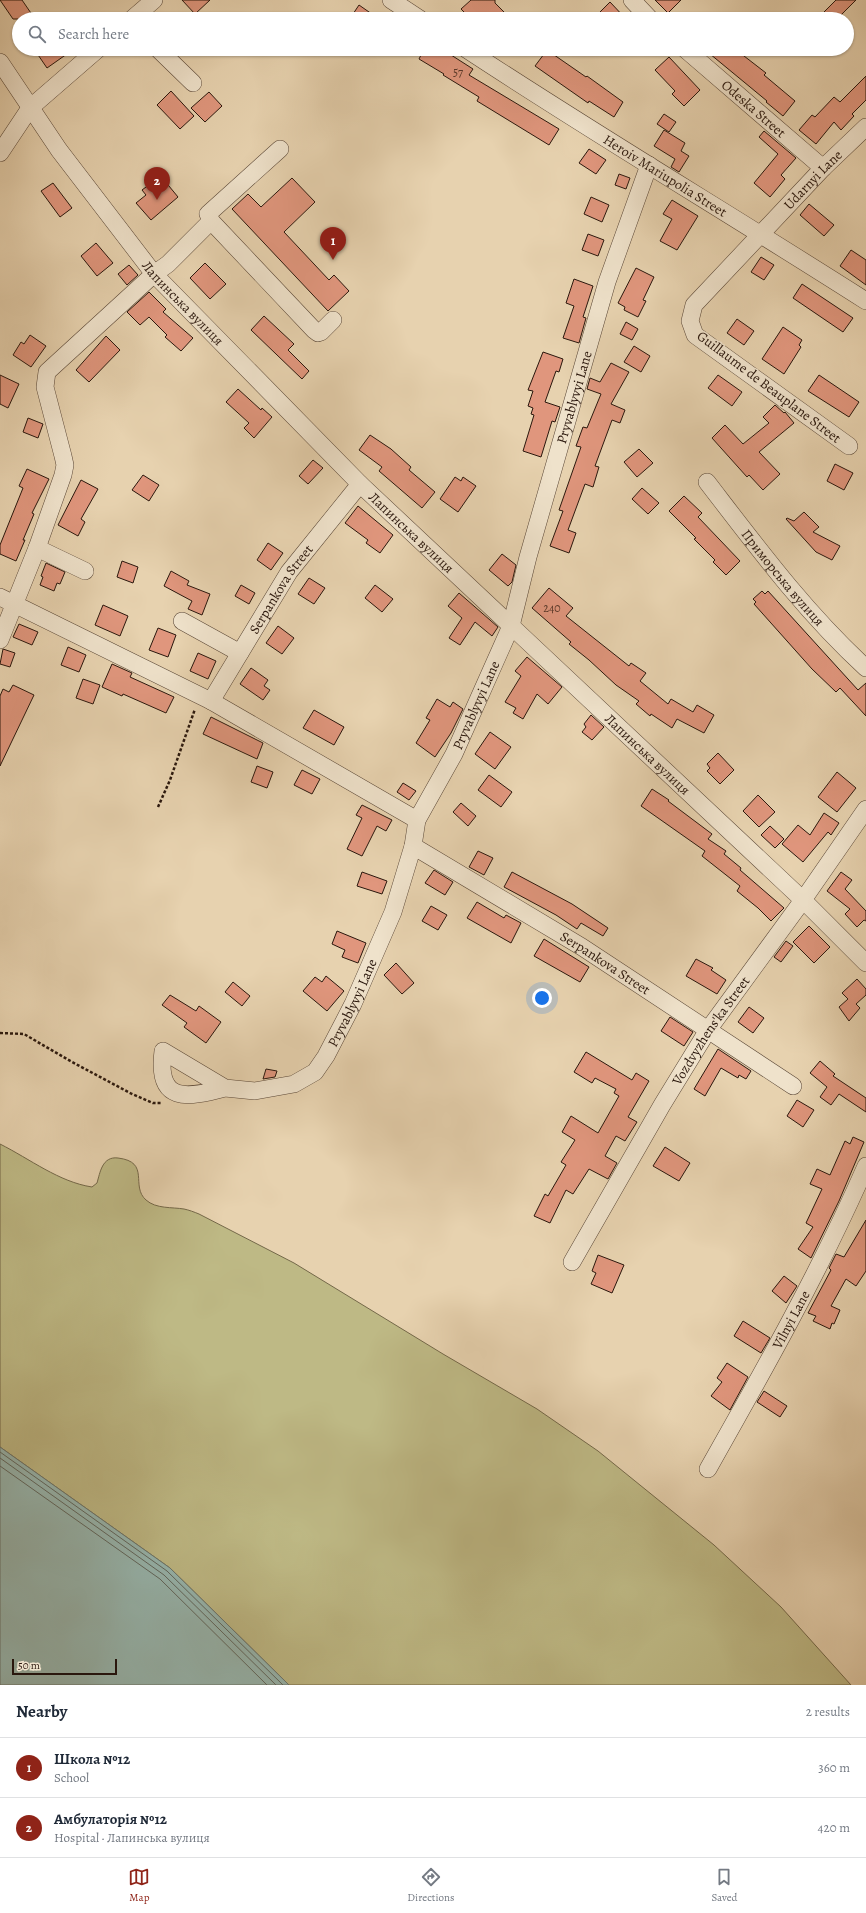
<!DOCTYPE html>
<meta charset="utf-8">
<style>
:root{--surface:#fff;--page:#f6f6f7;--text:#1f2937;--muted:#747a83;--line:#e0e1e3;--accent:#8f2418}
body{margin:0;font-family:Alegreya,serif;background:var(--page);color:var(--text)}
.scale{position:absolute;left:12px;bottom:10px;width:105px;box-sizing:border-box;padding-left:4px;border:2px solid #2a170d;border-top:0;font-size:11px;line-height:14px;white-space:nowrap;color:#2a170d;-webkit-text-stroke:3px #efe2cb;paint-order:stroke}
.you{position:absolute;left:542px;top:998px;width:14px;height:14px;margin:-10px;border:3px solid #fff;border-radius:50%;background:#1a73e8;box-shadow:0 0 0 6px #1a73e833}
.badge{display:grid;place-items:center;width:26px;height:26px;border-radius:50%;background:var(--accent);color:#fff;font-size:13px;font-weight:700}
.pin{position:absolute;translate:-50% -33px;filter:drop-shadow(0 1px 2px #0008)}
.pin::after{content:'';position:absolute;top:21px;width:14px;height:12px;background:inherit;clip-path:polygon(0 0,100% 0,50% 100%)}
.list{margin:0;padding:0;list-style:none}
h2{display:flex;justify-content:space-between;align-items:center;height:52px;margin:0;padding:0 16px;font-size:17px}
h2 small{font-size:13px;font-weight:400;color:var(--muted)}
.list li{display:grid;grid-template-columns:26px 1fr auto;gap:12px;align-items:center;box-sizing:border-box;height:60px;padding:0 16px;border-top:1px solid var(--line)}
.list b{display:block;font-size:15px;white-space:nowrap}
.list p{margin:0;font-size:13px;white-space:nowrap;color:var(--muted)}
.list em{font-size:13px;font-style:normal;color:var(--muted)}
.icon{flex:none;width:22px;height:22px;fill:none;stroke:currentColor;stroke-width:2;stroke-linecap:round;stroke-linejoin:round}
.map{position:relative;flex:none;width:866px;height:1685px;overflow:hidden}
.search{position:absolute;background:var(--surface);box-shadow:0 1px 3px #0004;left:12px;right:12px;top:12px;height:44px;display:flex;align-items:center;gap:10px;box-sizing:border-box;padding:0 14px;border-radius:22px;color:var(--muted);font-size:15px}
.sheet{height:172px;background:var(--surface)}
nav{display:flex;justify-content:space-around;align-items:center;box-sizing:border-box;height:56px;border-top:1px solid var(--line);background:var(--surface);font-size:11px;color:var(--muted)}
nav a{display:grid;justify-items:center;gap:2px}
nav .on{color:var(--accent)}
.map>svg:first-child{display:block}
.green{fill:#beb985;stroke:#746849}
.water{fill:#97b7b0;stroke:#6b776f}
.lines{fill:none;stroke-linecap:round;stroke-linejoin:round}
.shore{stroke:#60675e;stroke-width:1}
.building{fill:#e0967d;stroke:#2a170d}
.minor-casing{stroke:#594636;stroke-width:18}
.path{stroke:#2a170d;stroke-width:2.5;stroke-dasharray:3 2;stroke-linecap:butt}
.minor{stroke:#efe2cb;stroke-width:17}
.labels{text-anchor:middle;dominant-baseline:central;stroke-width:3;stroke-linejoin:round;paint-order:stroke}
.number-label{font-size:12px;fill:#583729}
.street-label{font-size:14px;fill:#2a170d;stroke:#efe2cb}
</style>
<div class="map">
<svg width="866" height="1685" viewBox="0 0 866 1685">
<rect width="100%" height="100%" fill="#e7d2af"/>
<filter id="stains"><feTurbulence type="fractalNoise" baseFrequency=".005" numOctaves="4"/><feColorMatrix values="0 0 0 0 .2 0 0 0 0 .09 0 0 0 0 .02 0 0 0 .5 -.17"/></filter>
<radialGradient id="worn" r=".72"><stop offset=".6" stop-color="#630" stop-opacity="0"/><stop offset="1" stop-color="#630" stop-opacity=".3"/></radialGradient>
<path class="green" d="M0,1144C30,1159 59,1182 92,1187L97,1183C100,1173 102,1156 118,1158C151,1162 130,1186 146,1200C156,1209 172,1207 184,1209C189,1210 194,1212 199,1214L294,1263L443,1354L537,1409L598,1451L714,1545L781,1607L851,1685H289L170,1568L0,1447Z"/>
<path class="water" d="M0,1447L170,1568L289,1685H0Z"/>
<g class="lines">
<g class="shore">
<path d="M0,1452L167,1571L283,1685"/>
<path d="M0,1458L164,1575L276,1685"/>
<path d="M0,1466L160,1579L267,1685"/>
</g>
</g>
<g class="building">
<path d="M0,0H22L35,19H13Z"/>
<path d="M182,0H210L195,14Z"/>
<path d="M471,0H495V3L504,12L496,19H479L474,13L469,17L461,9Z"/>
<path d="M655,0H681L668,13Z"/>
<path d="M836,0H856L837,19H817Z"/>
<path d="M610,2L626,19H593Z"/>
<path d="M359,5L379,19H360L353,14Z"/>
<path d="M34,49H74L47,68Z"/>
<path d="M424,49H442L448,53L473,69L469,75L559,129L549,145L477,101L479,97L443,75L444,74L419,59Z"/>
<path d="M704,49H735L766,73L764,75L795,101L783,116L766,102L767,101Z"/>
<path d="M547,50L586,77L587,76L623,102L614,117L589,101L588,103L535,66Z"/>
<path d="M669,57L700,90L684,106L672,94L675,91L655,70Z"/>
<path d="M866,76V100L852,114L854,116L841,130L834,122L816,144L799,130L812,115L815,117L834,97L840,102Z"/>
<path d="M171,91L194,116L180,129L157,105Z"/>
<path d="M209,92L222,106L205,122L191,108Z"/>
<path d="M664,114L676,122L669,132L657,124Z"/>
<path d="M664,130L685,143L681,151L689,156L679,172L671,167L675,159L654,146Z"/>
<path d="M764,131L796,158L781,175L785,179L770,197L754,183L778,154L759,137Z"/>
<path d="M589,149L606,160L596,174L579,163Z"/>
<path d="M619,174L630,178L626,189L615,185Z"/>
<path d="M292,178L315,202L284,232L329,280L334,275L349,291L328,311L232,209L248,194L261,207Z"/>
<path d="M164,180L178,197L151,220L136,203L146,195L142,190L154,181L157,185Z"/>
<path d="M53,183L72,208L60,217L41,191Z"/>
<path d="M591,197L609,205L602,222L584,214Z"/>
<path d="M672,200L698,216L677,250L660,241L672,219L663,214Z"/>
<path d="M809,204L834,225L824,236L800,215Z"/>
<path d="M588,234L604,240L598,256L582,250Z"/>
<path d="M96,243L113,263L97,276L81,256Z"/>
<path d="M851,250L866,260V285L840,266Z"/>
<path d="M761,257L774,265L764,280L751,272Z"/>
<path d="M205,263L226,284L210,299L190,278Z"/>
<path d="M129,265L138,275L127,285L118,274Z"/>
<path d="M636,268L654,277L643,300L646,301L638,317L624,310L625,307L618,303Z"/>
<path d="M574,279L593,286L583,317L586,318L579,343L563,338L574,306L566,303Z"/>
<path d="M802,284L853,318L843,332L793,298Z"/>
<path d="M149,292L166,309L163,312L193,338L181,351L165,337L167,335L149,317L140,325L127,312Z"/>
<path d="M264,316L294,344L288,350L309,371L302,379L251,330Z"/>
<path d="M737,319L754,331L744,345L727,333Z"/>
<path d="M626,322L638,329L632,340L620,334Z"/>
<path d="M783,327L802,340L799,345L801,347L784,374L762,359Z"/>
<path d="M30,335L46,346L31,367L13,355L21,342L24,344Z"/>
<path d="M106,336L120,350L89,382L76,370Z"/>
<path d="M634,346L650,356L641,372L624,362Z"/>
<path d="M543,352L563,359L559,372L556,371L545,402L560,407L555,422L552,421L541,457L523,451L534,415L531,414L533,408L528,406L533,391L528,390Z"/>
<path d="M611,363L629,372L611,404L625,410L620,423L612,420L595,466L599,467L593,487L585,484L568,530L576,533L569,553L550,546L563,511L559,510L581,447L576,446L583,427L587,428L601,394L587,389L590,378L600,382Z"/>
<path d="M0,375L19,384L8,408L0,404Z"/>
<path d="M718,375L742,392L732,406L708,388Z"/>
<path d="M819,375L859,402L849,417L808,391Z"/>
<path d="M238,389L261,410L262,408L272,417L254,438L244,428L249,423L226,402Z"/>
<path d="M775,405L784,413L785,412L794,423L759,452L780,474L763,490L749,475L747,477L712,438L725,425L743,444L769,423L763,417Z"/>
<path d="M28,418L43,424L38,438L23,432Z"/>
<path d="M370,435L391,449L411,467L409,470L435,492L422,508L379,471L382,467L359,450Z"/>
<path d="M639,449L653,463L637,477L624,462Z"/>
<path d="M313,460L323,468L308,484L299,476Z"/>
<path d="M835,464L853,473L844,490L827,481Z"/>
<path d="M27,469L49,479L32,513L34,514L23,540H25L16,561L0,554V545L23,488L19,486Z"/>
<path d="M143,475L159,485L149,501L132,490Z"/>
<path d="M455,477L461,481L463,477L476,486L458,512L440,499Z"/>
<path d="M81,480L98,489L81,519L85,522L78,536L58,525Z"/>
<path d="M642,488L659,503L648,514L632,499Z"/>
<path d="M684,496L702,513L698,517L740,561L726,575L713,562L715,560L694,539L696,538L669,511Z"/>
<path d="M358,506L393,535L380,553L366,543L368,540L345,523Z"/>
<path d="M804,512L819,527L813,532L840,546L832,560L816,552L786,519L787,518L794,521Z"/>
<path d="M268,543L283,553L271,570L257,560Z"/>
<path d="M502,554L516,565L512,582L508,586L489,570Z"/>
<path d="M122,561L138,567L133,583L117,577Z"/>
<path d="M46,563L65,572L60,584L57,583L54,591L40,585L43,577L41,576Z"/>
<path d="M171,571L189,581L187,585L210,594L202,615L188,609L192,601L164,586Z"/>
<path d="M309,578L325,588L314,604L298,594Z"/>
<path d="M241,585L255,593L249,604L235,596Z"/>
<path d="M375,585L393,599L382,612L365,598Z"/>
<path d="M549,588L573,608L566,616L629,666L631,663L646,673L640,681L668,704L671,699L693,712L697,705L714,715L704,733L677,719L672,728L651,714L650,716L636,704L639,701L616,685L589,660L569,644L571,642L532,608Z"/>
<path d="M762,591L765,594L768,591L858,690L866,683V716L840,688L836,692L812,669L754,604L756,602L753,599Z"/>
<path d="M459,593L498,627L492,636L475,622L460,645L449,638L462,618L448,606Z"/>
<path d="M103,605L128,616L120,636L95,625Z"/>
<path d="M19,624L38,632L32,645L13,637Z"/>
<path d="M278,626L294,638L282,654L266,643Z"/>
<path d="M158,628L176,635L168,657L149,650Z"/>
<path d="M68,647L86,655L79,672L61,665Z"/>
<path d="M3,649L15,653L10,667L0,664Z"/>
<path d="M198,653L216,661L208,679L190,671Z"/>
<path d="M527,657L562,687L548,704L537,694L523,719L513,713L516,708L505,702L521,676L515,671Z"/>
<path d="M112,664L132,673L130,677L174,697L166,713L123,694L122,696L102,687Z"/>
<path d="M251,668L268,680L264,686L270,690L263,700L240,684Z"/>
<path d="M83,679L100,685L93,704L76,698Z"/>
<path d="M13,685L34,695L0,766V696L3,689L9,692Z"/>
<path d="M437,699L450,707L453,702L463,709L451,733L435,757L416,743L430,720L426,718Z"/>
<path d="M314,710L344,727L334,745L303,728Z"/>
<path d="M591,715L604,727L592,740L582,732L586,727L584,724Z"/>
<path d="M211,717L263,743L257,759L203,734Z"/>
<path d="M490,732L511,747L495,769L475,754Z"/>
<path d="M718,753L734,770L720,784L707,771L710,768L707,764Z"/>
<path d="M257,766L273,772L267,788L251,782Z"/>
<path d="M302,770L320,779L312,794L294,785Z"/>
<path d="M837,772L856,788L837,812L818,797Z"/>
<path d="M489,775L512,792L501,807L478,790Z"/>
<path d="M403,783L416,791L409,800L397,792Z"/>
<path d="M652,789L669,800L668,801L712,834L708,839L726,851L724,854L741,868L740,870L784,908L771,921L758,908L737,891L740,886L702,856L705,851L641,806Z"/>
<path d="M758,795L775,812L759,827L743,811Z"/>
<path d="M461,803L476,816L468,826L453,812Z"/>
<path d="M362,805L392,820L386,831L377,826L362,856L347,849L362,818L356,815Z"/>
<path d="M824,813L839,823L831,835L828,832L803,862L782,844L798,825L810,835Z"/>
<path d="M770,826L784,839L775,848L761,835Z"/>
<path d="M478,851L493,858L484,875L469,867Z"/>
<path d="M434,870L453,882L445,895L425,883Z"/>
<path d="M362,872L387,881L382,894L357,886Z"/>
<path d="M512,872L572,904L608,928L603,936L581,923L577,929L556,915L504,887Z"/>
<path d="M841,872L852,880L845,889L866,911V921L864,920L857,927L845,914L850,909L827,891Z"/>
<path d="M477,902L504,918L506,915L521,923L511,943L467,918Z"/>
<path d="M431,906L447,915L438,930L422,921Z"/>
<path d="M809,926L830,947L814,963L793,942Z"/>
<path d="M337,931L366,943L358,963L342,957L345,950L332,944Z"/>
<path d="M544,939L589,967L580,982L534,956Z"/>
<path d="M786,941L793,946L781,962L774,957Z"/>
<path d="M696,959L713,968L711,970L726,980L717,994L686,976Z"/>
<path d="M396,963L414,983L402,994L384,975Z"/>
<path d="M326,976L344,991L327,1011L303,991L315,977L322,982Z"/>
<path d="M857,979L866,989V995L856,1004L860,1008L849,1021L839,1007L848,999L842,993Z"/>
<path d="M233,982L250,996L242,1006L225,992Z"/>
<path d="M170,995L196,1011L199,1006L221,1022L206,1043L184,1027L187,1023L162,1005Z"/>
<path d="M749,1007L764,1018L753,1033L738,1022Z"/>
<path d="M670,1017L693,1032L684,1046L661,1031Z"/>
<path d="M718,1049L751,1071L746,1079L739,1075L738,1078L721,1068L705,1096L694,1089Z"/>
<path d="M586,1052L632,1080L636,1073L649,1081L628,1117L637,1122L625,1141L616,1136L605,1156L617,1163L608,1179L589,1169L573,1194L566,1190L550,1223L534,1216L545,1194L548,1196L566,1165L561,1162L575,1140L562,1132L571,1116L598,1133L619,1096L614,1093L616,1089L595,1078L592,1083L574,1072Z"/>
<path d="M820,1061L835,1074L833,1076L866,1098V1112L839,1094L831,1105L820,1097L827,1087L810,1073Z"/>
<path d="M266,1069L277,1071L275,1077L263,1079Z"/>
<path d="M797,1100L814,1110L803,1127L787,1116Z"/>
<path d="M853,1137L864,1142L839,1201L811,1258L798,1249L813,1227L806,1223L822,1189L810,1184L817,1169L830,1175L845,1141L850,1144Z"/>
<path d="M665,1147L690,1163L679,1181L653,1166Z"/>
<path d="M866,1220V1271L856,1286L846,1279L831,1306L840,1310L834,1324L832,1323L830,1329L813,1321L816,1316L808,1313L831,1270L829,1268L836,1254L844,1257Z"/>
<path d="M598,1255L624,1265L612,1293L591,1284L596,1273L592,1271Z"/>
<path d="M784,1276L797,1286L786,1303L772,1291Z"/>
<path d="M743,1321L770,1338L761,1353L734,1336Z"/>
<path d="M727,1363L748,1377L730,1410L711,1396L722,1382L717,1378Z"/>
<path d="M764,1391L787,1406L780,1417L757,1402Z"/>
</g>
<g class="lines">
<g class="minor-casing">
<g id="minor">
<path d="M391,0L420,19"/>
<path d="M632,0L650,19"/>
<path d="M132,19L154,0"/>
<path d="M158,49L193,83"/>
<path id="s1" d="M466,49C598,136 733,216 866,301"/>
<path id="s2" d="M685,49L823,168"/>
<path id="s3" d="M0,62L59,150L154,274L360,484L803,900L866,963"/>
<path d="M0,153L30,108L98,49"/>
<path d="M211,221L314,330L318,333L321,332L333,320"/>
<path id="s4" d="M849,446L695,335L690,321L694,305L823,168L866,127"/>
<path id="s5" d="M707,482C757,547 805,612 866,668"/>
<path d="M37,548L85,571"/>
<path d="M0,597L211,701L417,820"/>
<path d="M182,621L240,653"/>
<path d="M0,640L37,548L63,475L65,465L63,456L45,387L47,372L154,274L168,264L211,221L208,214L280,149"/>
<path id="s6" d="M211,701L289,572L360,484"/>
<path id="s7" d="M413,846L582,947L793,1086"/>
<path id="s8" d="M225,1088C187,1098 156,1104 163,1051L225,1088L255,1091L294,1084L315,1072L326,1056L353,1004L393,912L413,846L417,820L454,754L511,626L528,557L607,282L649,165"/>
<path id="s9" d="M572,1262L662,1105L708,1030L803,900L866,809"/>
<path id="s10" d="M708,1469C764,1370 820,1271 866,1166"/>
</g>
</g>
<g class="path">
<path d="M158,807L170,780L195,709"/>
<path d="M0,1033L24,1034L72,1062L132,1094L153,1103H162"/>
</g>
<use href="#minor" class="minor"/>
</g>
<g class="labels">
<g class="number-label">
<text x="458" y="72">57</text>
<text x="552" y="608">240</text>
</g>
<g class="street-label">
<text stroke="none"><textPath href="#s2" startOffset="91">Odeska Street</textPath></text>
<text stroke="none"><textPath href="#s1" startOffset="236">Heroiv Mariupolia Street</textPath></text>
<text stroke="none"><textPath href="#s4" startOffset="394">Udarnyi Lane</textPath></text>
<text stroke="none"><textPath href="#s3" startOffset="303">Лапинська вулиця</textPath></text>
<text transform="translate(769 387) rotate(37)">Guillaume de Beauplane Street</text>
<text stroke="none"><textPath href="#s8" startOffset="990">Pryvablyvyi Lane</textPath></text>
<text stroke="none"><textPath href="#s3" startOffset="627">Лапинська вулиця</textPath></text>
<text stroke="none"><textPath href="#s5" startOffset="122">Приморська вулиця</textPath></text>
<text stroke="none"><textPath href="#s6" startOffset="132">Serpankova Street</textPath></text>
<text stroke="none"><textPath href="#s8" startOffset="666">Pryvablyvyi Lane</textPath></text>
<text stroke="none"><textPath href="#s3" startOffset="951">Лапинська вулиця</textPath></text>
<text stroke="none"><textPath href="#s7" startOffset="225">Serpankova Street</textPath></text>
<text stroke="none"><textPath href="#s8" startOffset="342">Pryvablyvyi Lane</textPath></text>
<text stroke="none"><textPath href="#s9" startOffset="270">Vozdvyzhens'ka Street</textPath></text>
<text stroke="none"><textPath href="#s10" startOffset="171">Vilnyi Lane</textPath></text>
</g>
</g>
<rect width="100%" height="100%" filter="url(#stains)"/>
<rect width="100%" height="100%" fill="url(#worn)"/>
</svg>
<div class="scale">50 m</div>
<div class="you"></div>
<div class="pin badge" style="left:333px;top:260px">1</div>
<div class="pin badge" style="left:157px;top:200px">2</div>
<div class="search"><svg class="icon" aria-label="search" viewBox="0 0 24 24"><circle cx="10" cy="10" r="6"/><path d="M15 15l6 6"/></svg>Search here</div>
</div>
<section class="sheet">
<h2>Nearby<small>2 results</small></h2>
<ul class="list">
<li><span class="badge">1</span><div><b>Школа №12</b><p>School</p></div><em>360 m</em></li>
<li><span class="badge">2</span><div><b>Амбулаторія №12</b><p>Hospital · Лапинська вулиця</p></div><em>420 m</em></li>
</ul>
</section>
<nav>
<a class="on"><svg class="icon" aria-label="map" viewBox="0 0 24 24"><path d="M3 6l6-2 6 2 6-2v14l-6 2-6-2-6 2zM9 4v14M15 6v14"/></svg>Map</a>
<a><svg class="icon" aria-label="directions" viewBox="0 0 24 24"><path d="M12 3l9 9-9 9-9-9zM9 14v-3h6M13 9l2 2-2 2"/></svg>Directions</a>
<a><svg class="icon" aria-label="saved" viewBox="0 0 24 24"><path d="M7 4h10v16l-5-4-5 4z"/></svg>Saved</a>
</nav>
